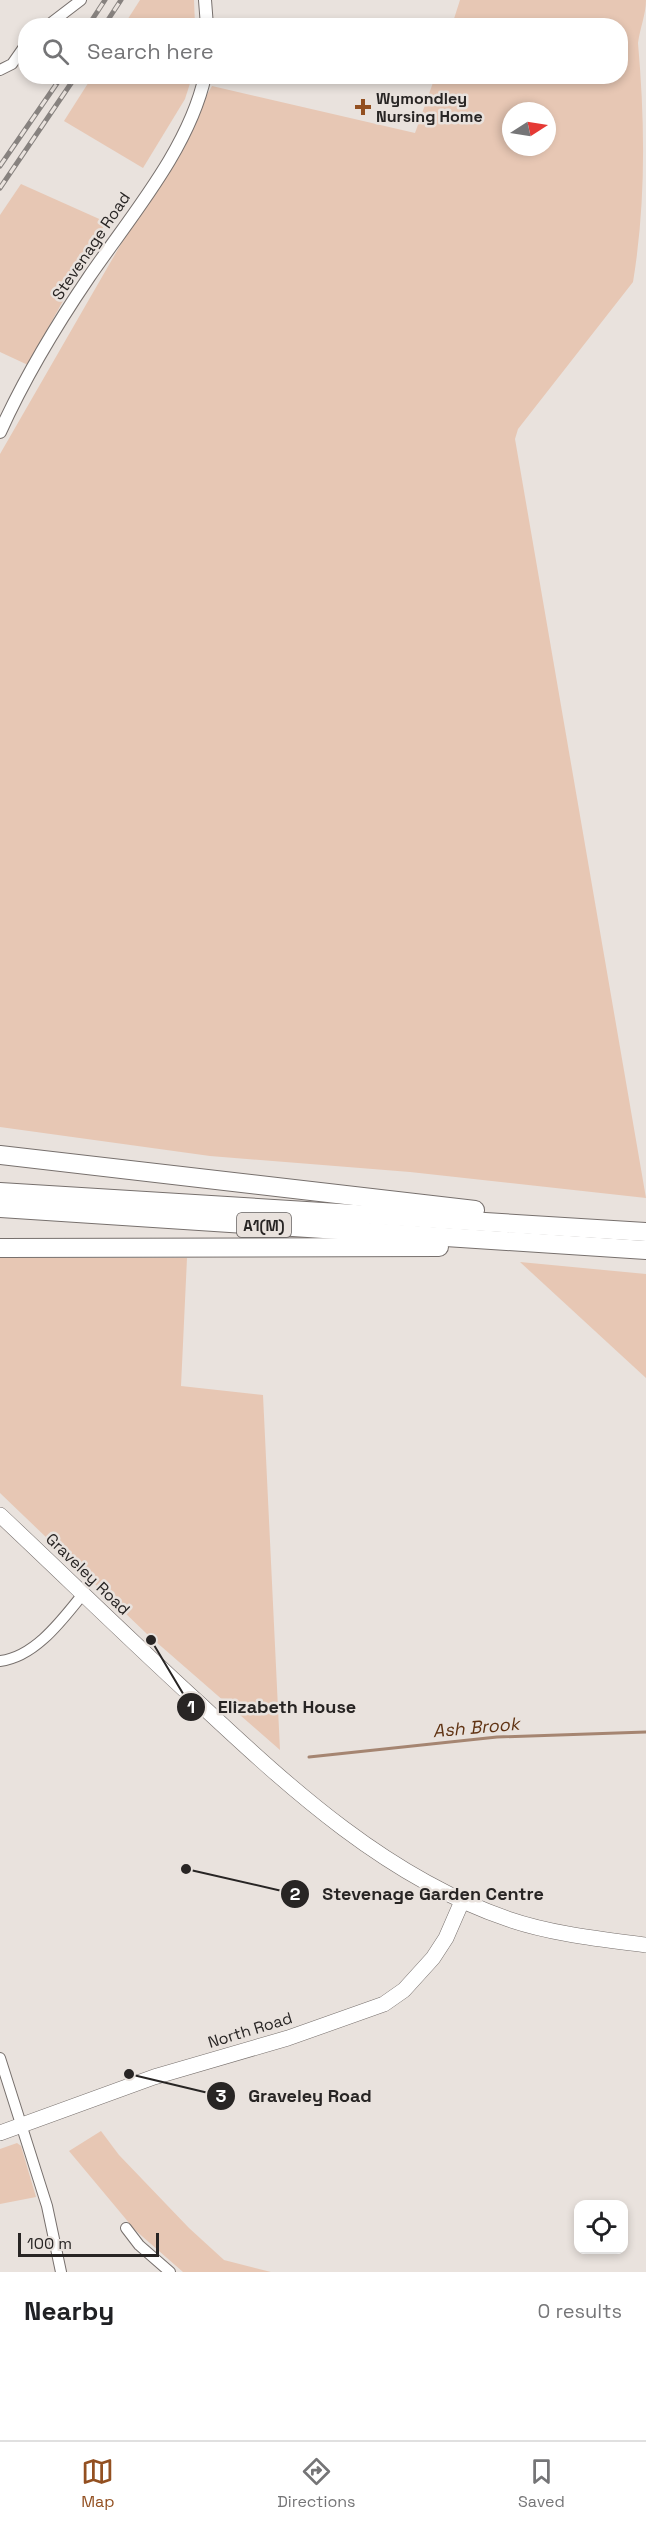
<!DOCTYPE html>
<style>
:root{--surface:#fff;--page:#f6f6f6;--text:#202124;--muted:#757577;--line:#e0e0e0;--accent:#935021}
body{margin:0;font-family:"Space Grotesk",sans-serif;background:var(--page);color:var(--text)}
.controls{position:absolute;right:18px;bottom:18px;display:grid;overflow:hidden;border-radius:12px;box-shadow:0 3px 9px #0003}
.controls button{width:54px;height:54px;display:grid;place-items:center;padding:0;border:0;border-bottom:2px solid var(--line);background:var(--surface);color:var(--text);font:30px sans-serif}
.compass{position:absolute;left:502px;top:102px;width:54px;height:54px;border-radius:50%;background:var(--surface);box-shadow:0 3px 9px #0003;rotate:78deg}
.scale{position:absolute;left:18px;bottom:15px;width:141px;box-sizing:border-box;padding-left:6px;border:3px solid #282524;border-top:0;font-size:16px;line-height:21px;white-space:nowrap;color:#282524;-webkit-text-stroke:4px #e9e2dd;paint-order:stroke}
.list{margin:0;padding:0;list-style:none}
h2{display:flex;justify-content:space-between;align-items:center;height:78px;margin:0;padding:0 24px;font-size:26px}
h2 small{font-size:20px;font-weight:400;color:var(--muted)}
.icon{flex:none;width:33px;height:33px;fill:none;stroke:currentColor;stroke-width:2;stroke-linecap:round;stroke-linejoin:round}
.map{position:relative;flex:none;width:646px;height:2272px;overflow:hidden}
.search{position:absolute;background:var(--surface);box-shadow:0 3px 9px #0003;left:18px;right:18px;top:18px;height:66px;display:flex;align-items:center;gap:15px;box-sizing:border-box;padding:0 21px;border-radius:24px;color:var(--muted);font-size:22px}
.sheet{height:168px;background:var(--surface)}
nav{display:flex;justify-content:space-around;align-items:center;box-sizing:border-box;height:84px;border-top:2px solid var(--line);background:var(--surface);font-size:16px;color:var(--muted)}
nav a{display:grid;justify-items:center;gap:3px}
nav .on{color:var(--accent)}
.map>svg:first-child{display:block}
.green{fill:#e7c7b4;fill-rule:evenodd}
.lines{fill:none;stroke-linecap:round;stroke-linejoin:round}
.stream{stroke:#a58571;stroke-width:3}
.minor-casing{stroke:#77706d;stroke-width:12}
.tertiary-casing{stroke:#77706d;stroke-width:14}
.secondary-casing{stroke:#77706d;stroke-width:16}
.motorway-casing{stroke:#77706d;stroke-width:20}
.minor{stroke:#fff;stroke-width:10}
.tertiary{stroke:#fff;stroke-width:12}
.secondary{stroke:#fff;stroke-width:15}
.motorway{stroke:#fff;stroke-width:18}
.rail-casing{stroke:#87827f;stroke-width:5}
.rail{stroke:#e9e2dd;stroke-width:3;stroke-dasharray:9;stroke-linecap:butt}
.poi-dot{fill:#935021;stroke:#e9e2dd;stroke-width:2}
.labels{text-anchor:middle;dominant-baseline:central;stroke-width:5;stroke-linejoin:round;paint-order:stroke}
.shield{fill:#e9e2dd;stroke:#625e5c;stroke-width:1.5}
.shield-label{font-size:15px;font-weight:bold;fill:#282524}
.poi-label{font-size:16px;font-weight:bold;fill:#282524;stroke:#e9e2dd;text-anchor:start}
.street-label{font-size:16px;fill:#282524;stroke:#e9e2dd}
.water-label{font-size:18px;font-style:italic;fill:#603313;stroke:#e9e2dd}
.leader{fill:none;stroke:#282524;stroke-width:2}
.callout-dot{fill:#282524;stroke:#e9e2dd;stroke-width:2}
.mark-label{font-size:18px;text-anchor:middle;font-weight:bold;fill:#fff}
.callout-label{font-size:18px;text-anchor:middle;font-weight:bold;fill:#282524;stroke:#e9e2dd;stroke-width:5;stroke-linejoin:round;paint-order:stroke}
</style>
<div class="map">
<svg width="646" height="2272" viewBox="0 0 646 2272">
<rect width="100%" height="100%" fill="#e9e2dd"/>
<g class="green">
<path d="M140,0H194L195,25H124Z"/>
<path d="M460,0H646C646,14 640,28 638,43C645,123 646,203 633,282L518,429L515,439L646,1198L410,1172L210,1156L0,1127V454L212,86L415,133L435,77L620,76V26L452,25ZM511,111H547V147H511Z"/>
<path d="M92,77H192L185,99L143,168L64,121Z"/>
<path d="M21,184L106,222L28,365L0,352V215Z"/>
<path d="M0,1258H187L181,1386L263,1395L280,1750L147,1634L0,1493Z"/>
<path d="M520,1262L646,1274V1378Z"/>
<path d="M101,2131L119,2155L189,2228L224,2260L271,2272H183L135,2230L69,2151Z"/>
<path d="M17,2143L21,2146L36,2197L0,2204V2149Z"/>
</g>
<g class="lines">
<path class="stream" d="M309,1757L497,1737L646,1732"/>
<g class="minor-casing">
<g id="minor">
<path d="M47,26L81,0"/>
<path d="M0,70L12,64L26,44"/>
<path d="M0,1661C35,1657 62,1620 83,1594"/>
<path d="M0,2058L47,2206L61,2272"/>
<path d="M126,2228L139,2245L170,2272"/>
</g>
</g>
<g class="tertiary-casing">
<g id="tertiary">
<path d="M205,0L207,26"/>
<path d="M0,432C25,377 55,327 89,277C130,217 189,149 205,76"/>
</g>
</g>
<g class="secondary-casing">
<g id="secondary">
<path d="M0,1515C67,1578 133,1643 201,1705C292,1790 388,1878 508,1919C552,1934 600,1939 646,1945"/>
<path d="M0,2133L154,2077L288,2038L384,2004L404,1990L433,1958L446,1938L463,1899"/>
</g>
</g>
<g class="motorway-casing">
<g id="motorway">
<path d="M0,1155L475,1210"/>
<path d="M0,1192L646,1232"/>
<path d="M0,1208L646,1250"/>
<path d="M0,1248L439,1247"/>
</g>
</g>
<use href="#minor" class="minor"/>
<use href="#tertiary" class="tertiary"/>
<use href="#secondary" class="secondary"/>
<use href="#motorway" class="motorway"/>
<g class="rail-casing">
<g id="rail">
<path d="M88,26L105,0"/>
<path d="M104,26L121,0"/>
<path d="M0,166L62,76"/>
<path d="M0,188L76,76"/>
</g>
</g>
<use href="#rail" class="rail"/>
</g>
<path class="poi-dot" d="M360 98h6v6h6v6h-6v6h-6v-6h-6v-6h6z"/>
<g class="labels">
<rect class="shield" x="237" y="1213" width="54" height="24" rx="4.5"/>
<g class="shield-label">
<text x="264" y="1225">A1(M)</text>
</g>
<g class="poi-label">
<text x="376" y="98">Wymondley<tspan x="376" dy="18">Nursing Home</tspan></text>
</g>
<g class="street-label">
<text transform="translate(91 246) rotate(-56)">Stevenage Road</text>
<text transform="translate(88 1574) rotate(44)">Graveley Road</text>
<text transform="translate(250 2030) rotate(-17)">North Road</text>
</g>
<g class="water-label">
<text transform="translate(476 1727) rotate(-5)">Ash Brook</text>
</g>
</g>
<path class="leader" d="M151 1640L191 1707M186 1869L295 1894M129 2074L221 2096"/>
<g class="callout-dot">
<circle cx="151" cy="1640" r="6"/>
<circle cx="186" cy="1869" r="6"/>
<circle cx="129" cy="2074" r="6"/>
<circle cx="191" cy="1707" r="15"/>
<circle cx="295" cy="1894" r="15"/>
<circle cx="221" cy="2096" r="15"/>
</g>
<g class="mark-label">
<text x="191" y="1713">1</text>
<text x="295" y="1900">2</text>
<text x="221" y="2102">3</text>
</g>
<g class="callout-label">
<text x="287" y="1713">Elizabeth House</text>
<text x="433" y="1900">Stevenage Garden Centre</text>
<text x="310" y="2102">Graveley Road</text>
</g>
</svg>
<div class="controls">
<button><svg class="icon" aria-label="locate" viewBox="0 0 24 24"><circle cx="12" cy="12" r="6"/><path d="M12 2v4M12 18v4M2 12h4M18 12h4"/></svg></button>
</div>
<svg class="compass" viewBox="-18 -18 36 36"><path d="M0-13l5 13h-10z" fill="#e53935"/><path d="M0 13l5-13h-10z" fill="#757577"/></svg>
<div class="scale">100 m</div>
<div class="search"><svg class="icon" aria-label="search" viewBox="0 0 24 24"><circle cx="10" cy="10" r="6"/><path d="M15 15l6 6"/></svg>Search here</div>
</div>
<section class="sheet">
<h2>Nearby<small>0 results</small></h2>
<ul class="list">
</ul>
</section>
<nav>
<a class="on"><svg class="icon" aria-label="map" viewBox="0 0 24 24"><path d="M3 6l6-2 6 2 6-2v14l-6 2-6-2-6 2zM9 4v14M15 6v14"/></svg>Map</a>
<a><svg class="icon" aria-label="directions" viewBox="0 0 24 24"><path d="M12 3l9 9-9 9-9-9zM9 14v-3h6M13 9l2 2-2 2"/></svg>Directions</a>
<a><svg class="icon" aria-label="saved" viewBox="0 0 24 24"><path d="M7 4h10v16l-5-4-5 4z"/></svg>Saved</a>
</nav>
